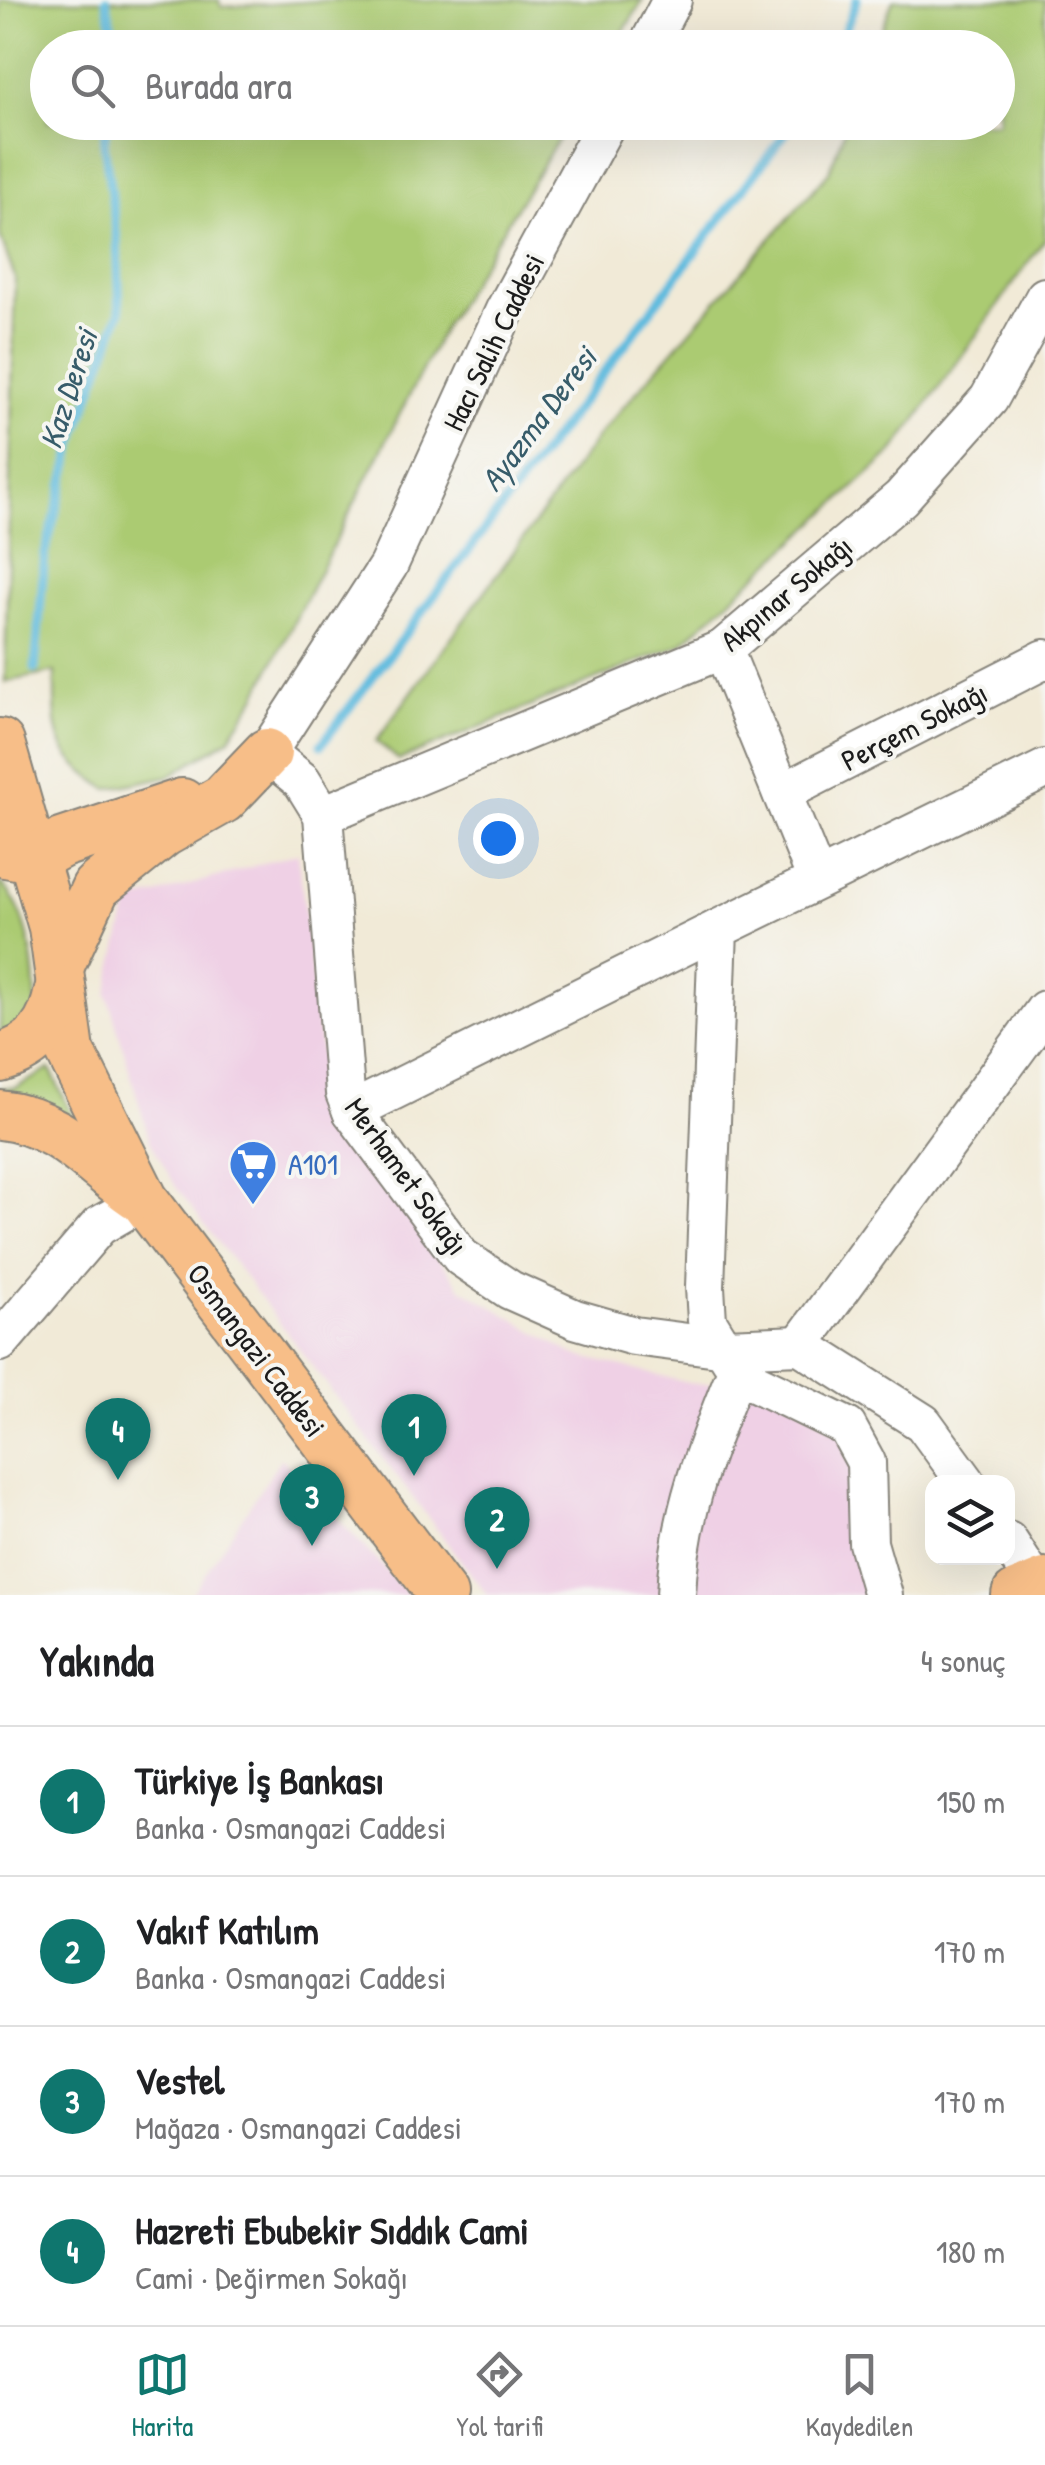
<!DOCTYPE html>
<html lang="tr">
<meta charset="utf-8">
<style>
:root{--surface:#fff;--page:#f6f6f6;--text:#202124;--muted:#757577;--line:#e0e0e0;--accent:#0f766e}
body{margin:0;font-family:"Patrick Hand",sans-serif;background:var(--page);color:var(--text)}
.controls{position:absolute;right:30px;bottom:30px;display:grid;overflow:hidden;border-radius:20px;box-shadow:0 10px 40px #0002}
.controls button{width:90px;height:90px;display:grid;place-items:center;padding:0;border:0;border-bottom:2px solid var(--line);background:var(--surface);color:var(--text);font:50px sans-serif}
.you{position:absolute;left:498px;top:838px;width:35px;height:35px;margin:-25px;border:8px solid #fff;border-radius:50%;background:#1a73e8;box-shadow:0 0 0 15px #1a73e833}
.badge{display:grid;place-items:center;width:65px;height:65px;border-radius:50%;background:var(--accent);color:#fff;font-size:32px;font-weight:700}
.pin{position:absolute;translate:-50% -82px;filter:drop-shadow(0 2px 5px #0008)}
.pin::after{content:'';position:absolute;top:52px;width:35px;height:30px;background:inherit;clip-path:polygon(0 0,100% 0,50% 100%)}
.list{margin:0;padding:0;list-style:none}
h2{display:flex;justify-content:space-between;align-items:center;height:130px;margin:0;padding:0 40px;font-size:42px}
h2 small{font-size:32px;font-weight:400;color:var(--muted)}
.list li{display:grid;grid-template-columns:65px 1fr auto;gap:30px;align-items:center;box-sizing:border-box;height:150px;padding:0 40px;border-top:2px solid var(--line)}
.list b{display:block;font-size:38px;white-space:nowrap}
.list p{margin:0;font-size:32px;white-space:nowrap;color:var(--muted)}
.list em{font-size:32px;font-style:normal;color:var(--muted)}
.icon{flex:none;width:55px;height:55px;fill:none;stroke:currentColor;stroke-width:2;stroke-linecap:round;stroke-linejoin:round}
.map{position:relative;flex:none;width:1045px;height:1595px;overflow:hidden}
.search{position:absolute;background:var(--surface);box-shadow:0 10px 40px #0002;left:30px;right:30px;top:30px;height:110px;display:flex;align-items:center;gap:25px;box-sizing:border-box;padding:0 35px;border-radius:55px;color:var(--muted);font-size:38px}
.sheet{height:730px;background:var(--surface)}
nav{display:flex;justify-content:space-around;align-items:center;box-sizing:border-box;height:140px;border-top:2px solid var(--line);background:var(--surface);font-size:28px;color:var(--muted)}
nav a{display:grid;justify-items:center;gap:5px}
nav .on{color:var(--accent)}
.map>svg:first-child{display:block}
.built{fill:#efd0e5}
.green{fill:#abcb72;stroke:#647447;stroke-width:2.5}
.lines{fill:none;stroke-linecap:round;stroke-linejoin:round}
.stream{stroke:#60bbde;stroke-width:9}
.minor-casing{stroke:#86837a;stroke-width:42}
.major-casing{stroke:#86837a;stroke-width:52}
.minor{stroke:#fff;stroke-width:38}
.major{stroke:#f7be88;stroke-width:48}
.labels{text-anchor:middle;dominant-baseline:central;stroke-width:8;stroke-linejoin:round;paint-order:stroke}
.street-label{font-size:30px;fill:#1c1c1c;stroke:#f6f6f2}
.shop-label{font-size:30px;fill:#366cbe;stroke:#f6f6f2;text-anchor:start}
.water-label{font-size:32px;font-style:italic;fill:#375c6a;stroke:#f6f6f2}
</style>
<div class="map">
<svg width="1045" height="1595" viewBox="0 0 1045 1595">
<rect width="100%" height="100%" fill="#f6f6f2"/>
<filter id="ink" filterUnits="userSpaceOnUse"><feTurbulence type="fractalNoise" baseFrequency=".01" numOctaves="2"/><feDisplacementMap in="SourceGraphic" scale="20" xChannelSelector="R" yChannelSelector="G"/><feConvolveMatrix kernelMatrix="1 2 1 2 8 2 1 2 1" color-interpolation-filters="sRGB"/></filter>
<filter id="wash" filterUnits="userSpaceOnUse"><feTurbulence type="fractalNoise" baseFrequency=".0048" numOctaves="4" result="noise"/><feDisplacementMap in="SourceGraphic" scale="40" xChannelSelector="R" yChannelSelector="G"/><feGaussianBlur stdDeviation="2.25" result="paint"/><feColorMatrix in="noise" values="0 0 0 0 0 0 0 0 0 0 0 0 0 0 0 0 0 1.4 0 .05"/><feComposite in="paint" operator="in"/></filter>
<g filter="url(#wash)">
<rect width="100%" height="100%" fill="#f1ead7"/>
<g class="built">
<path d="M298,853L327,1107L461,1288L574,1355L689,1383L773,1388L881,1463L879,1595H487L176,1187L150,1141L107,993L129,903Z"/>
<path d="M281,1458L409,1595H191Z"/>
</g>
<g class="green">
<path d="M0,0H219L221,7L336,0H643L614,47L48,48V122L568,123L446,323L256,697L229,739L169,776L108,789C51,753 55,734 55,672L5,682L15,278L0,236Z"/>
<path d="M893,0H1045V239L894,451L680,645L399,760L376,741L598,436L829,172L847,123L998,122V48L875,47Z"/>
<path d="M0,881C31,914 35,965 36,1009L0,1047Z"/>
<path d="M50,1069L91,1154L0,1106V1088H15Z"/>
</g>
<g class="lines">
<g class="stream">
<path d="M106,0L117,48"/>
<path d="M838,48L857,0"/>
<path d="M35,669L45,553L77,433L120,312L117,239L104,143L107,122"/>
<path d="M321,745L794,122"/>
</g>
</g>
</g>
<g filter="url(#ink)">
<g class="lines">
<g class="minor-casing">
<g id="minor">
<path d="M647,48L672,0"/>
<path d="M607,122L505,310L388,566L267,753L302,781L323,815L345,1093L352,1111L461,1257L510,1290L575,1319L634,1336L726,1348L800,1345L923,1423L966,1482"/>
<path d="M723,649L816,877"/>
<path d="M782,793L1045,659"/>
<path d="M323,815L723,649L901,498L989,399L1045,297"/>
<path d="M352,1111L718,929"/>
<path d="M0,1342L99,1226L144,1200"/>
<path d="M800,1345L1045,1010"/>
<path d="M731,1360L707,1321L705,1287L718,929L1045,769"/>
<path d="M736,1373L847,1427L866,1462L868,1543L883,1595"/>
<path d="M1008,1541L1043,1595"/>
<path d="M676,1595C679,1515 706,1447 736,1373"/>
</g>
</g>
<g class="major-casing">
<g id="major">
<path d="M0,743L53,927L70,1051L144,1200L443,1595"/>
<path d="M5,853L34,858L62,843L182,803"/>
<path d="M59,967L96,887L163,833L223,799L267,753"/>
<path d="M0,1058C37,1047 52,1027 59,990"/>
<path d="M0,1115C61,1122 89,1162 137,1195"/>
<path d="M1016,1595L1045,1583"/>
</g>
</g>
<use href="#minor" class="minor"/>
<use href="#major" class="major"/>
</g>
</g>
<defs>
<g id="supermarket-pin" transform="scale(2.5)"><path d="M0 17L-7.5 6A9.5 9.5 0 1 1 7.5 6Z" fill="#3f7fe0" stroke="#f6f6f2"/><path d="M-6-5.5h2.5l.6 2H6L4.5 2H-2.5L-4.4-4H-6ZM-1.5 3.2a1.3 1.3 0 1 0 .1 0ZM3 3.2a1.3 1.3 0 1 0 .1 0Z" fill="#fff"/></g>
</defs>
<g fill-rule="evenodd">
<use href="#supermarket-pin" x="253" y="1164"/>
</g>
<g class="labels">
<g class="street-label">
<text transform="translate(493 342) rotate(-64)">Hacı Salih Caddesi</text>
<text transform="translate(786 593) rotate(-40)">Akpınar Sokağı</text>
<text transform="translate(914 726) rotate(-27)">Perçem Sokağı</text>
<text transform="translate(407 1176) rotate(54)">Merhamet Sokağı</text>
<text transform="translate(257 1350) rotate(53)">Osmangazi Caddesi</text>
</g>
<g class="shop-label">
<text x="288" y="1164">A101</text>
</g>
<g class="water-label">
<text transform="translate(68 389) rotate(-72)">Kaz Deresi</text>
<text transform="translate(538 419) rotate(-53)">Ayazma Deresi</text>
</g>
</g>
</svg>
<div class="controls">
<button><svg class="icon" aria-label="layers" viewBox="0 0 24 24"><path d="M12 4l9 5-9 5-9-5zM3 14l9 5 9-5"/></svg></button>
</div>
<div class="you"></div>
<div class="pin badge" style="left:414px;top:1476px">1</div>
<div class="pin badge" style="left:497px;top:1569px">2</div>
<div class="pin badge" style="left:312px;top:1546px">3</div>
<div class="pin badge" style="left:118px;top:1480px">4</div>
<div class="search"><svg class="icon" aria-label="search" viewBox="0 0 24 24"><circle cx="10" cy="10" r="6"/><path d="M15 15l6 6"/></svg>Burada ara</div>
</div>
<section class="sheet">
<h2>Yakında<small>4 sonuç</small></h2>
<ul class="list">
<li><span class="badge">1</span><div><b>Türkiye İş Bankası</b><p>Banka · Osmangazi Caddesi</p></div><em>150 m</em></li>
<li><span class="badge">2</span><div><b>Vakıf Katılım</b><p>Banka · Osmangazi Caddesi</p></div><em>170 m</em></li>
<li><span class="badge">3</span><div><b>Vestel</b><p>Mağaza · Osmangazi Caddesi</p></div><em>170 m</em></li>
<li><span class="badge">4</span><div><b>Hazreti Ebubekir Sıddık Cami</b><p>Cami · Değirmen Sokağı</p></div><em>180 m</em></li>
</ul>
</section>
<nav>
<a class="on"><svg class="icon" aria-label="map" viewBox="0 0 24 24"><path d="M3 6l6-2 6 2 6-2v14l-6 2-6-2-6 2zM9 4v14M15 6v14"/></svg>Harita</a>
<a><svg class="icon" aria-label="directions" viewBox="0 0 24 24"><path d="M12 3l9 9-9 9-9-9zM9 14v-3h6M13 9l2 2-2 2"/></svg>Yol tarifi</a>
<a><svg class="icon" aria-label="saved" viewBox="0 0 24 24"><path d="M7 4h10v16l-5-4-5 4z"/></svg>Kaydedilen</a>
</nav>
